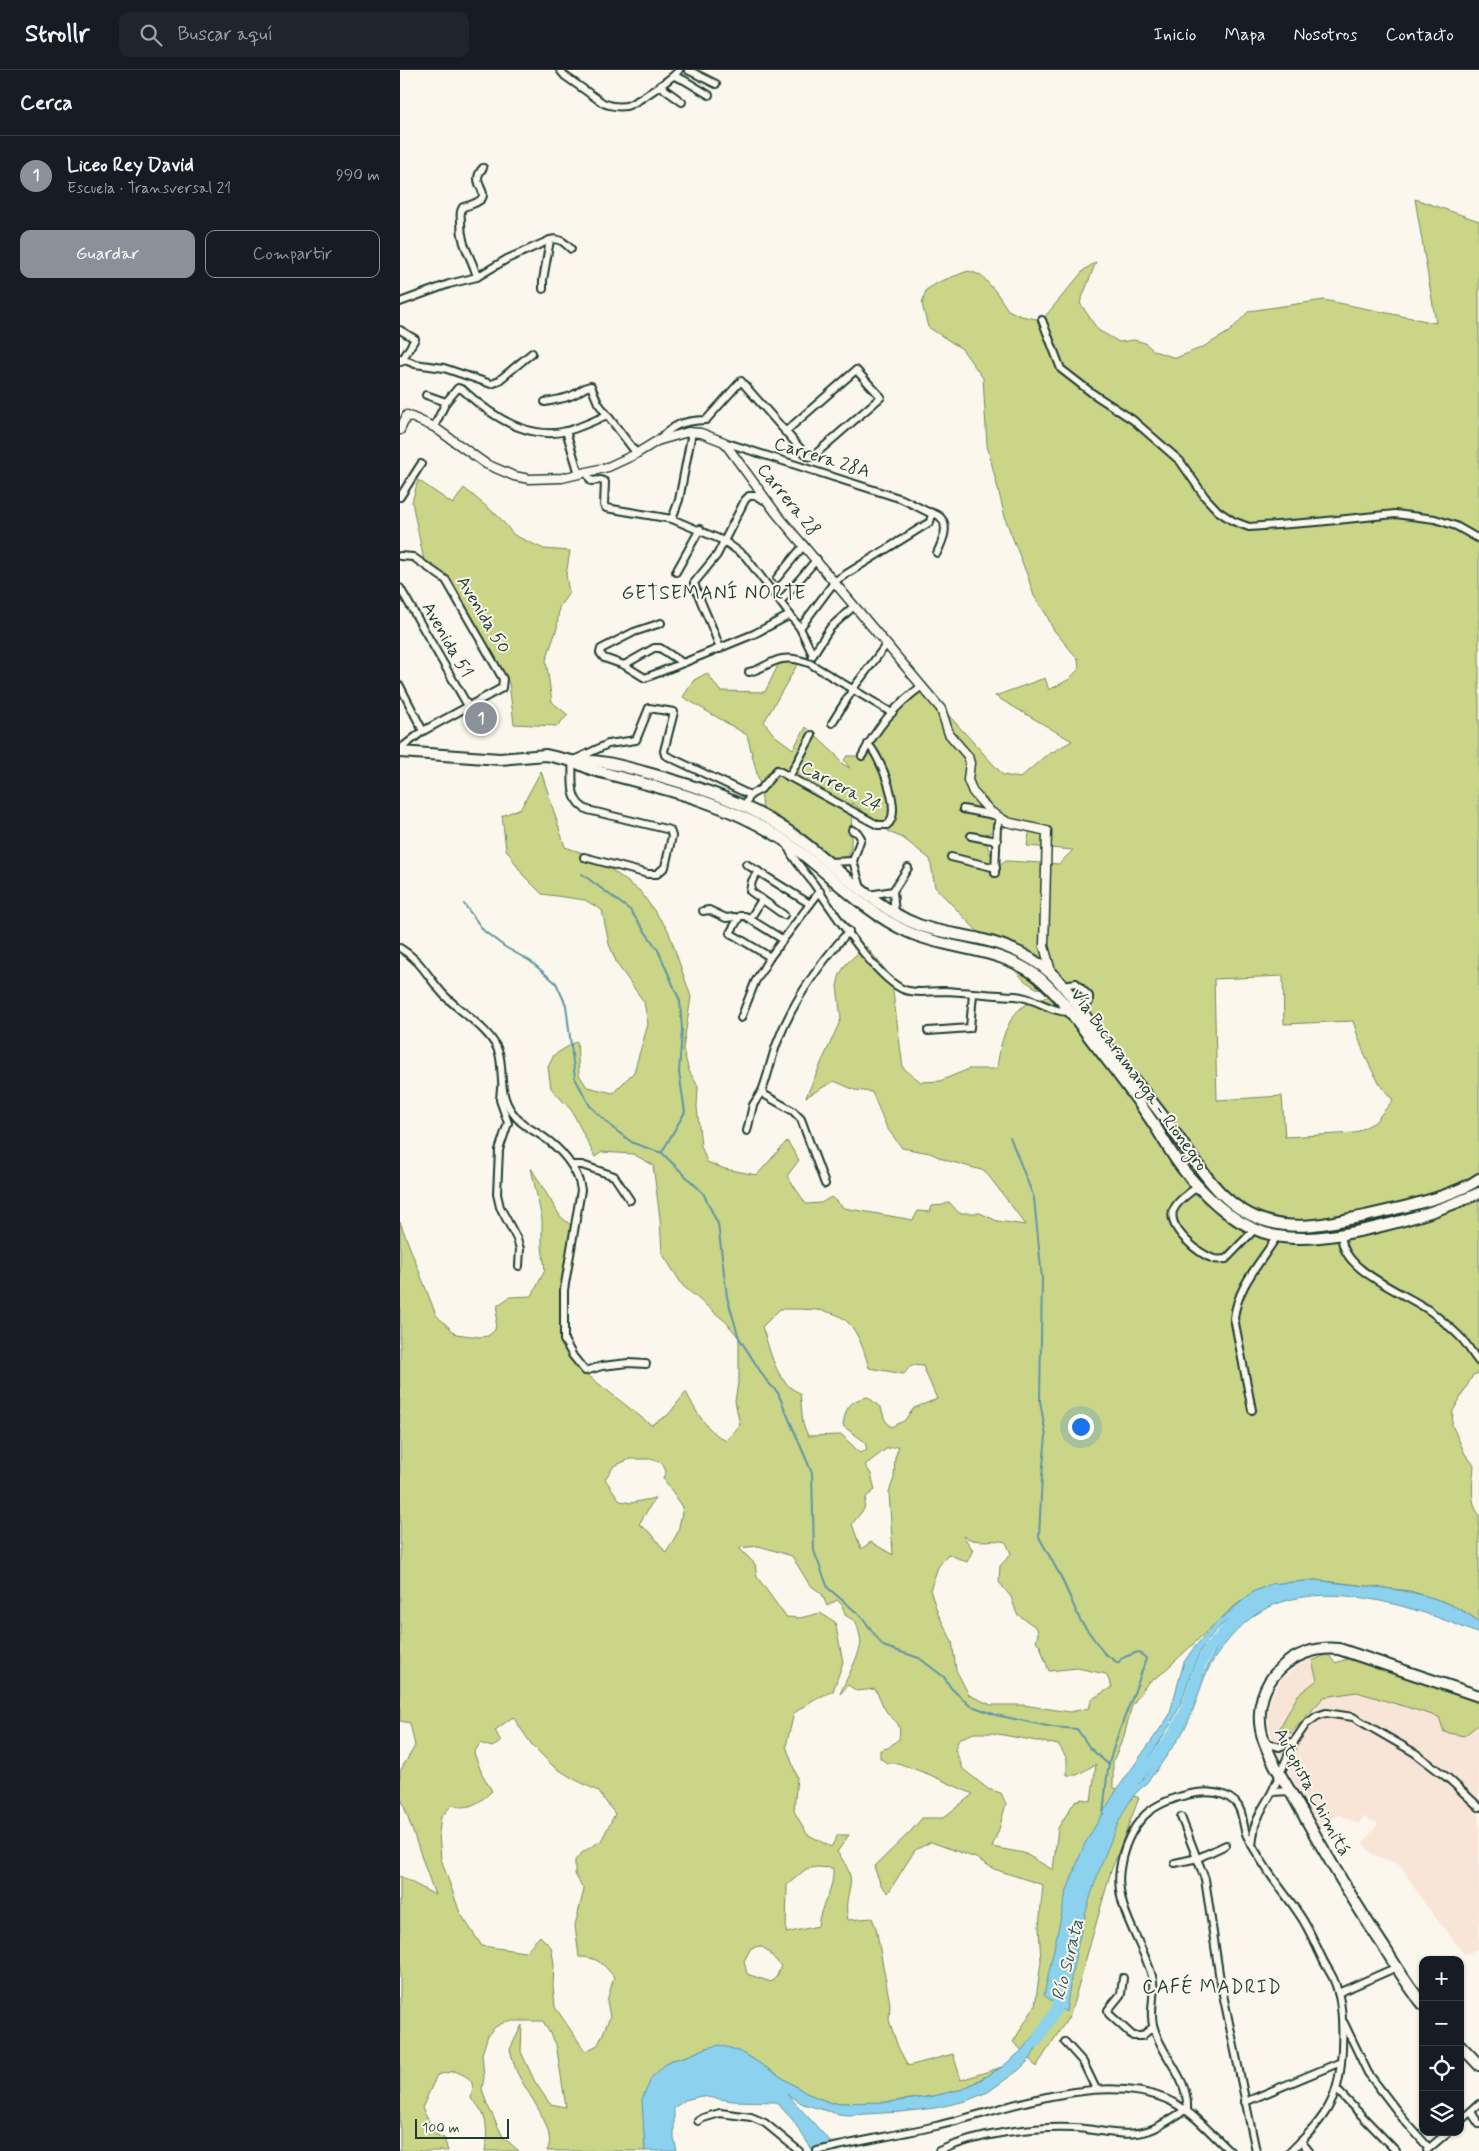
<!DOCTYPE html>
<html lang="es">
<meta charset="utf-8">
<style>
:root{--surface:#171b24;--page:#20242c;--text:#f1f3f6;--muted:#9ea1a6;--line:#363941;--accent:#8c9099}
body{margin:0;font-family:Mynerve,sans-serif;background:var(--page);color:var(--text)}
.controls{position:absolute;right:15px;bottom:15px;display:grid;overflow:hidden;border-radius:10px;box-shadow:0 1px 4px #0004}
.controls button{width:45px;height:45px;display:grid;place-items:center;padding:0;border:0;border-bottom:1px solid var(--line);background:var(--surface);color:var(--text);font:25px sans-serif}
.scale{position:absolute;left:15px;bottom:12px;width:94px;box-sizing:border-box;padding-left:5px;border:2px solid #1f3d34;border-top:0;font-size:14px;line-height:18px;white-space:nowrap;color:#1f3d34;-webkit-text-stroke:4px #fbf7ec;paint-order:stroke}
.you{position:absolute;left:680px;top:1356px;width:18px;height:18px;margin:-12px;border:4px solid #fff;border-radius:50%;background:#1a73e8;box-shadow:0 0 0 8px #1a73e833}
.badge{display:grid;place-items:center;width:32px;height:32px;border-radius:50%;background:var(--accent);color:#fff;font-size:16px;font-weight:700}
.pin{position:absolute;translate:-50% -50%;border:2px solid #fff;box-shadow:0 1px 5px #0006}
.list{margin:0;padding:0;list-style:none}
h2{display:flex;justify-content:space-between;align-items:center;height:65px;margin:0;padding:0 20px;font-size:21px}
h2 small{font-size:16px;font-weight:400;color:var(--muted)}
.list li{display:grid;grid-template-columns:32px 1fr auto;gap:15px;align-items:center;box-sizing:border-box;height:80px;padding:0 20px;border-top:1px solid var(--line)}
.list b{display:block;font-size:19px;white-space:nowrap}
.list p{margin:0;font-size:16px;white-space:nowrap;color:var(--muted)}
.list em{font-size:16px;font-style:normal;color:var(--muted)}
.actions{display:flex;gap:10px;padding:15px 20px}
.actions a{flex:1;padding:11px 0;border:1px solid var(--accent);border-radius:10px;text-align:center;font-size:18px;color:var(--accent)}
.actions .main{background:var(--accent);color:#fff}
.icon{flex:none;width:28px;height:28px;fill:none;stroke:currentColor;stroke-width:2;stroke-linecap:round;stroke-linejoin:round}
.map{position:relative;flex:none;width:1079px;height:2081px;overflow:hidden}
header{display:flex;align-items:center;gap:30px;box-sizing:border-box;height:70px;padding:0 25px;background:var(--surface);border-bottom:1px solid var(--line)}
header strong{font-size:24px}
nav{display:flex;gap:28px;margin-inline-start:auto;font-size:18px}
.search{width:350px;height:45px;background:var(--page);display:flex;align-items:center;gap:12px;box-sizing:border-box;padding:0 18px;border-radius:10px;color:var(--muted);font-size:19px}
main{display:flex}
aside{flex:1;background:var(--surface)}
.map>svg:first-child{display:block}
.built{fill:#f9e5d8}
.green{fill:#cbd588;stroke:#75895e;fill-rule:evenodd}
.water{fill:#8cd2ee;stroke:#6096a4;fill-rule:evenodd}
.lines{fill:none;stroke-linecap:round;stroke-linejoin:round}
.stream{stroke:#6096a4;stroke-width:2}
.river{stroke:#8cd2ee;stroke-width:11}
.minor-casing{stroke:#1f3d34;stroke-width:10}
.tertiary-casing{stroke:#1f3d34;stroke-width:11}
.trunk-casing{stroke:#1f3d34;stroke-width:14}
.minor{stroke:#fbf7ec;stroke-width:6}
.tertiary{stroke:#fbf7ec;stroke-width:8}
.trunk{stroke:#fbf7ec;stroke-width:10}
.labels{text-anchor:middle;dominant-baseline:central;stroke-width:4;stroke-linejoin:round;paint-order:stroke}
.street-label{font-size:18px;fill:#1f3d34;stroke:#fbf7ec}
.neighbourhood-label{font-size:19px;letter-spacing:1px;fill:#1f3d34;stroke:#fbf7ec}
.water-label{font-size:19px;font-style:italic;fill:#355b59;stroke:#fbf7ec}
</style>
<header>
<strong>Strollr</strong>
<div class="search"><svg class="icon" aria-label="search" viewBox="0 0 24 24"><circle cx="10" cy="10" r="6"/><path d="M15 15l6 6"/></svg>Buscar aquí</div>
<nav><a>Inicio</a><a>Mapa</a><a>Nosotros</a><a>Contacto</a></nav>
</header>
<main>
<aside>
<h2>Cerca<small></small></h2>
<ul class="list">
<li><span class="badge">1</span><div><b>Liceo Rey David</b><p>Escuela · Transversal 21</p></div><em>990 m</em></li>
</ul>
<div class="actions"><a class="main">Guardar</a><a>Compartir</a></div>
</aside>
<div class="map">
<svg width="1079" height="2081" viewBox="0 0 1079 2081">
<rect width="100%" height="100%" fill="#fbf7ec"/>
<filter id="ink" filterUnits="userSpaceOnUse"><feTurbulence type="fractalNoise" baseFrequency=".02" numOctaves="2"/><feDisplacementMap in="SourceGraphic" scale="10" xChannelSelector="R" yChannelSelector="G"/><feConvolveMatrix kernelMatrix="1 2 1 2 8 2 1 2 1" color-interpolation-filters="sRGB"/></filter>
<g filter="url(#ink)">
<path class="built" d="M916,1587L963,1598L1079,1638V1879L1064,1884L1024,1833L1000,1795L972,1784L963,1773L978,1754L964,1747L958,1754L939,1745L921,1760L874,1676L867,1646L871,1626L881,1609L898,1595Z"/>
<g class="green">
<path d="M1015,129L1079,151V1303L1073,1305L1053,1341L1052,1355L1065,1384L1074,1395C1073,1409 1069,1433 1079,1444V1552L1069,1544L1042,1531L1010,1521L916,1510L872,1514L853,1522L832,1538L760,1605L747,1614L732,1635L724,1666L713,1691V1717L739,1728L711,1801L670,1945L636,1997L627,1985L613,1972L635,1936L641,1892L639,1857L643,1815L594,1799L576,1788L531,1772L515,1780L488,1823L481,1815L474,1797L511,1761L522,1748H543L573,1724L528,1704L498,1693H487L480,1688V1680L488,1678L499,1669C502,1650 494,1653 486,1641C482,1635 479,1625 475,1619L457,1621L448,1615L440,1624C445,1612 461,1582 461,1572C460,1565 458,1558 456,1552L445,1545L442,1535L437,1530L427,1536L422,1524L409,1514L392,1486L359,1476L339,1478L355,1494L357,1507L386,1547L400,1548L420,1543L435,1552L443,1592L433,1621L413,1630L394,1643L386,1676L397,1707L394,1741L407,1764L431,1777L438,1765H449L437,1782C464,1817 441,1817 448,1850L472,1848L476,1858L490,1934L489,1950L498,1977L508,1996L553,1984L561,2010L602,1997L563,2019L534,2026L479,2033H431L406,2023L345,1984L306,1978L288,1986L269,1991L244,2058L245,2081H147C159,2061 125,2021 117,2002C114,1995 112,1987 110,1979L122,1955L121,1982L135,2012L150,2034L166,2037L156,1974L143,1951H107L95,1957L88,1965L82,1984L84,2007L82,2019L87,2034L103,2067L119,2081H85C88,2061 88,2042 71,2029C75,2010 72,2009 55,2001L37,2005L22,2038L35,2064L44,2068L48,2081H0V1806L35,1825L0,1725V1701L15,1676L10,1653L0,1651V1152L36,1245L56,1264L79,1267L88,1266L95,1260L98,1235L110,1227L132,1226L145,1200L142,1176V1149L131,1098L160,1146L174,1158L167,1198L164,1270L180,1296L190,1307L251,1355L268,1345L286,1322C296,1342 306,1360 326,1371L340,1355L335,1331L339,1307V1268L326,1252L283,1216L262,1183L260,1148L253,1095L233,1084L202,1082L195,1087L172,1041L151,1018L148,997L154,985L177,971L179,1005L187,1017L213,1023L234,1002L248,954L244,932L217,894L209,874L202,840L185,830L142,824L123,805L106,779L102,746L121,738L141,701L165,777L186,784L209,798L240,821L268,860L291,927L283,979L289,1001L298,1016L297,1037L301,1076L307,1092L325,1099L357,1105L387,1071L399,1090L387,1106L406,1134L421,1133L431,1127L444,1138L513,1150L518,1141L530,1142L532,1136L543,1135L549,1132L559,1143H580L597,1151L626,1155L585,1101L545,1090L530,1083L502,1078L487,1058L472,1022L455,1020L434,1011L406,1027L441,949L437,916L440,904L446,894L466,876L491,907L503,998L521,1012L540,1011L569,999H597C599,980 605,951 621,938C631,930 652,927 664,920L636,918L625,911L535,817L530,789L503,768L491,763L452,733L451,777L443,802L431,820L415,794L342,749L190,701L200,693L363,741L361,719L347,665L283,627L294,610L307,603L320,621L365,622L381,589L400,590L364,652L374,665L393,679L406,657L436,685L441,693L450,698L444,690L447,686H462L478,658L522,616L603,705L620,708L644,687L672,671L595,626L645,608L649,620L668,610L679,599L678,589L653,559L646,544L634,526L628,507L606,451L587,375L583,308L562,279L528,257L522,234L526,220L539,212L568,201L581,205L596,222L608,240L621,246L642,250L684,200L696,192L680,233L698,260L719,272L734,270L745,273L754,281L776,288L803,277L829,262L849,241L924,230L1036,253ZM617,753L630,758L627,776L673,780L659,794L606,791L595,799L592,787L583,765ZM883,906L884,954L953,951C962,980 972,1008 993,1030L975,1052L955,1063L885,1067L882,1026L817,1030L814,909ZM380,1239C437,1239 453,1239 469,1298L504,1304L511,1295L523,1296L537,1329L514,1338L504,1351L491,1357L485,1350L481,1338L468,1327C450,1330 445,1338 443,1356L465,1372L467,1380L460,1383L442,1365L408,1366L403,1354L400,1323C375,1313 371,1281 362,1257ZM499,1376L495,1388L494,1408L489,1422L493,1485L471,1472L461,1479L452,1454L464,1439L466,1427L475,1420L471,1404L465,1395L486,1379ZM230,1389H251L262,1393L266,1401L263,1408L283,1437L278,1462L266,1483L252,1464L239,1454L255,1428L231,1433L220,1431L205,1409L214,1396ZM563,1466C578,1475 591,1468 606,1472L611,1484L600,1496L599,1512L611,1527L617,1544L637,1558L638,1564L636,1571L640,1576L649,1601L677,1598L706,1604L712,1617L692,1629L689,1638L670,1642L623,1635H591L569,1625L556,1600L552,1571L538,1544L530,1520L538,1497L548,1484L567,1492L573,1480ZM113,1647L132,1675L153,1696L172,1708L198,1721L215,1744L201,1771L183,1782L175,1790V1804L184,1820L175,1855L179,1887C197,1887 203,1893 214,1907L207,1931L210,1947L198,1975L185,1981L155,1937L153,1916L154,1893L151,1877L140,1866L125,1882L82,1876L60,1843L41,1789L39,1763L41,1747L52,1735C69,1741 80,1732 92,1721L82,1704L74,1683L80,1673L92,1677L101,1672L95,1660ZM574,1663H592L659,1675L667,1689V1705H677L696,1694L691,1731L682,1729L675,1731L658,1758L653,1800L624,1783L592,1777L599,1759L606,1734L601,1723L588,1719L563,1699L555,1679L559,1669ZM417,1797L433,1798C435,1820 420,1834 418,1856L386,1863L387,1815L406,1799ZM360,1876L367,1880L381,1896L377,1906L371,1912L347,1904L344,1891L351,1878Z"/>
<path d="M18,410L53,434L64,418L99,447L114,465L144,479L170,481L166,505L169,523L159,537L157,558L146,590L152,632L168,645L157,656L114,654L109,613L48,510L24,491L12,432Z"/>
<path d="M928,1584L935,1593L954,1587L1079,1630V1654L1064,1666L1044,1662L1039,1647L957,1622L924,1627L891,1663L878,1661L898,1625L917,1610L912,1591Z"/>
</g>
<path class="water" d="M916,1510C971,1519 1033,1515 1079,1552V1564C1017,1537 918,1503 855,1545C839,1556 825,1573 814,1589C799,1612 796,1642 781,1665C770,1680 760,1697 748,1711C744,1716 739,1720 735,1724C725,1737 718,1753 712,1768C688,1823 674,1882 666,1942L658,1936L631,1988L619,2000L588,2022L566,2031L535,2038L501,2042L449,2045L438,2044L403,2034L387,2024L439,2081H413L392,2049L376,2032L332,2031L301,2026L285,2030L274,2038V2069L277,2081H245L242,2029L252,2007L269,1991L288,1986L306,1978L320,1975L333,1979L345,1984L406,2023L431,2033L491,2032L534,2026L563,2019L582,2009L602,1997L620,1982L658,1936L644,1925L666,1823L684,1775L716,1721L769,1646L784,1592L793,1579L817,1552L853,1522L871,1514ZM874,1526L846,1545L816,1579L800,1611L785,1652L770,1676L739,1714L737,1705C751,1683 767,1663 778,1640C786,1623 789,1603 798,1586C811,1557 844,1536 874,1526Z"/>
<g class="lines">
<g class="stream">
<path d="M182,804L230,840L258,880L280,931L282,960L279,1002L285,1042L262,1082"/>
<path d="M64,834L84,861L105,877L130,891L156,913L166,935L175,1008L190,1036L214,1059L233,1073L262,1083L303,1123L318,1154L327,1227L339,1268L366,1310L378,1323L412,1403L414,1481L428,1518L462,1547L483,1576L519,1588L544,1607L551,1618L569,1635L596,1645L652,1657L677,1659L690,1678L709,1695"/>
<path d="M610,1067L634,1128L642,1208L640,1331L646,1366L642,1406L639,1467L661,1507L680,1550L704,1583L718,1593L722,1588L738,1582L746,1588C736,1624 718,1657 709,1694C706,1710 705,1728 703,1744"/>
</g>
<g class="river">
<path d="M729,1718L732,1712L754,1689L773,1664L786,1640L800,1595L809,1579L834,1551L872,1526L882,1523"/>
<path d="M636,1972L656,1940L661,1922"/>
</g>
<g class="minor-casing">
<g id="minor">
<path d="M160,0L165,6L203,33C210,36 218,37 226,36C235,34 273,8 279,0"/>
<path d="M288,0L316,14"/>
<path d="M274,6L284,10L309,25"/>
<path d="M260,16L282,32"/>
<path d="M77,207C71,184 61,178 61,152C61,146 59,142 63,137C105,126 65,117 83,98"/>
<path d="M143,219V210L150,170"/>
<path d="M0,232L49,214L77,207L107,189L150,170C159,167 165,173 171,179"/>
<path d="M642,250L661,299L692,323L733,350L780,391L805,427L818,441L833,451L849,457L917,452L995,444L1035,449L1056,456L1079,469"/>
<path d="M0,260L15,269L1,292"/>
<path d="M0,288L15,294L44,298L91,314L97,312L132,283"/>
<path d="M26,325L46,332"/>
<path d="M145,332C155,330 164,329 173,325C180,322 183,317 191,316L198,333L237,384"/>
<path d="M34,357L46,332L58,318L63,320C90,345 127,371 167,361C181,357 194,351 207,345"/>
<path d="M166,361L179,404"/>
<path d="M257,371C274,354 282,351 306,350L341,311L407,386L412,387L481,327L456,300L385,362"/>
<path d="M324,372L502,429L532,444L530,452L435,511L400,558"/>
<path d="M187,403L191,411L201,410L205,412L204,435L206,438L272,449L279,430L292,362"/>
<path d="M0,427L21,394"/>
<path d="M530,442C533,443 539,445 541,448C550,457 541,474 537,483"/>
<path d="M272,449L324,471L345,486L400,558L413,585"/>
<path d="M0,486L13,487L46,510L103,609L102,618L23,661L0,679"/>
<path d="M276,502L300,459"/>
<path d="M377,508L404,475"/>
<path d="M0,518L68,636"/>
<path d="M381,531L417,489"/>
<path d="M261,553L234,562L201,579L200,583L204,588L224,595L254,578H260L283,593L354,564L390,545"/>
<path d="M320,579C313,556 301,535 294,513L317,485L345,430L349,426H356L368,432"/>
<path d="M412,586L430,558L454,536"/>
<path d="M224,595L245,608L283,593"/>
<path d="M349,602C363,599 370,591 382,589C391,587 401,590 409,593L492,643"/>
<path d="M0,616L23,661"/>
<path d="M432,653L455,616L486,575"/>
<path d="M462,686C476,658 497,634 522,616"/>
<path d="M389,707L412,665"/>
<path d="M345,736L350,725L361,719L377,700L472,752L478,755H487C504,743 480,686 468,674"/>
<path d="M563,739L594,745"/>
<path d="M452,760L458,763L461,768L453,791L461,818"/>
<path d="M571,766L597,771"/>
<path d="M388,773C386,783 410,807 416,817C434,842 477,910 505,920C518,924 529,921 543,921C567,922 591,925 615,926C635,927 650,942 669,942"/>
<path d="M184,787L248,804H257L265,797L272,766L270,760L188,740C167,731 174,709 172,691L208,674L236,670L249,638L274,642L264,681L265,685L350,725"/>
<path d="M551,787L596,798"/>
<path d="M429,792L453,791"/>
<path d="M346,794L410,834"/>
<path d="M358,801L352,811L350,821L384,845"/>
<path d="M595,803L597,756L601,748"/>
<path d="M493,821L495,844"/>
<path d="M469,825L493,821L508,798"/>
<path d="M303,841L309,840L326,848L335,847L337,849"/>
<path d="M350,849L361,831"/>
<path d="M0,878C22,891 28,908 44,925C60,942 92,960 99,983C104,1002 98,1023 112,1042C119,1053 131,1059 142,1066C160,1078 178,1098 181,1120L164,1220V1270L173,1286L185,1301L202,1296L228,1293L246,1294"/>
<path d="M370,887L330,863L340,846H345L382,869"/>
<path d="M662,915L676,913L689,926V932L677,937"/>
<path d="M341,948L355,912L370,887L420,821"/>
<path d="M528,961L570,958L573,924"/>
<path d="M101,1018L100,1030L108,1053L99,1080L97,1124L100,1137L117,1169L120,1179L119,1196"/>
<path d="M347,1061L353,1035L362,1021"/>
<path d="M172,1095H182L214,1106L230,1130"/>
<path d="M425,1114L401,1049L393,1041L365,1025L362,1021C368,1006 371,989 377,973C393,931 418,895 449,861"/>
<path d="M798,1116C790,1123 777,1130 773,1141C768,1159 799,1184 814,1189C818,1190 822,1189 826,1189L855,1159"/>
<path d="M942,1165C939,1202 1010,1224 1034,1244C1044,1252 1055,1261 1063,1270C1069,1277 1073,1285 1079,1292"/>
<path d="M852,1340L834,1248C838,1215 860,1194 877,1166"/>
<path d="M865,1672L879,1677L894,1671"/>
<path d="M872,1722L890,1721"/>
<path d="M781,1747L805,1809L820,1910L856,2081"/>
<path d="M852,1775L855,1755L861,1741L872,1722L895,1670L906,1654L917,1646L926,1643L953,1647L1015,1683L1049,1709L1079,1737"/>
<path d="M775,1793L798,1788L826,1775"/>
<path d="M723,1908L721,1924L708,1940L709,1944L733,1966H742L753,1957"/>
<path d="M938,1923L997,1897"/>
<path d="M944,1953L968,2003L1004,2050L1029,2078"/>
<path d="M665,1972L683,1992L696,2019"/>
<path d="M936,2019L996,2081"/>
<path d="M845,2032L941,1992"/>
<path d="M787,2039C789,2008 762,1987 754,1958C748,1942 757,1923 752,1906C742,1871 714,1837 720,1799C723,1778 730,1760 745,1745C764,1727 814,1712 835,1732C844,1741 842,1756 847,1766C853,1778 861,1790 868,1801C878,1816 889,1829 899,1844C909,1858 915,1874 923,1890C926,1896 930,1902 933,1908C943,1930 943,1956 942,1979C941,1998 939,2018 930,2034C921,2052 905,2067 891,2081"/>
<path d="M1071,2042L1079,2054"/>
<path d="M298,2051L303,2048L320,2043L351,2047L365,2053L399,2081"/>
<path d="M1060,2051L1079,2034"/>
<path d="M901,2071L909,2081"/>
<path d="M1027,2080L1048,2062"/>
<path d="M417,2081C457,2071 497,2065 536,2056C604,2040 698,2001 766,2029C792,2040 809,2062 830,2081"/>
<path d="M539,2081C576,2064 633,2056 674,2058C700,2059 724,2069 750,2060C762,2056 775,2046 787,2039"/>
</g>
</g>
<g class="tertiary-casing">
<path id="tertiary" d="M0,360L7,345L34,357L86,394L114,406L129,409L162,408L208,397L234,385L257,371L288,362L301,363L324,372L376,443L541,639L549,664L568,686L570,693L568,710L573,722L580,730L591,742L607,752L647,761L644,876L652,905"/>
</g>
<g class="trunk-casing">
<g id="trunk">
<path d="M0,682L100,689L146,685L172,691L193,700C256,717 324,731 379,767C424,796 458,839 508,862C550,881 601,877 638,907C661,926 678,953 697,977C715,1000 734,1025 751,1050C763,1067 772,1087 786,1103C810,1131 839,1159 877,1166C929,1176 1031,1145 1079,1123"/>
<path d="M175,691C199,689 222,696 244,702C300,717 352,734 398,768C434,795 467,830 507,850C531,862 555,863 580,869C606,875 633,887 653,905C672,923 686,949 702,970C724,999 749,1026 770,1056C798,1094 820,1138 869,1152C901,1161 934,1152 965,1146C996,1139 1054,1127 1079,1109"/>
<path d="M1023,1934C1008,1917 996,1896 984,1877C953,1831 925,1783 898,1735C886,1713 866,1685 861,1660C852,1612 892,1574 939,1579L1079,1626"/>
<path d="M1060,1975L1079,1995"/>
</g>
</g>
<use href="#minor" class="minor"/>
<use href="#tertiary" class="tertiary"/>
<use href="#trunk" class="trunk"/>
</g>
</g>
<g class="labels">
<g class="street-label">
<text transform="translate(422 388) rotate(17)">Carrera 28A</text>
<text transform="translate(388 430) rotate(51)">Carrera 28</text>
<text transform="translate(83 545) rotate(59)">Avenida 50</text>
<text transform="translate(47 570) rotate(60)">Avenida 51</text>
<text transform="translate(441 717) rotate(28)">Carrera 24</text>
<text transform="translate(739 1010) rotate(54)">Vía Bucaramanga - Rionegro</text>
<text transform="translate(912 1722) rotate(62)">Autopista Chimitá</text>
</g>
<g class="neighbourhood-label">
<text x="314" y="523">GETSEMANÍ NORTE</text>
<text x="812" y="1917">CAFÉ MADRID</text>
</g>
<g class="water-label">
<text transform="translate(668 1890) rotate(-76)">Río Surata</text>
</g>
</g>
</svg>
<div class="controls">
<button>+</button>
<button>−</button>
<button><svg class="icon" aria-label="locate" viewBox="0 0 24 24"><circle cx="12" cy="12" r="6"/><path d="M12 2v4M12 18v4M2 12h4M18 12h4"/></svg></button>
<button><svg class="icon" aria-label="layers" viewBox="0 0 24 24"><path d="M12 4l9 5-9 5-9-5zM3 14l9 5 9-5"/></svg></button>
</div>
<div class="scale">100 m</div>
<div class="you"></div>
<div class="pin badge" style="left:81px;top:648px">1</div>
</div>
</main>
